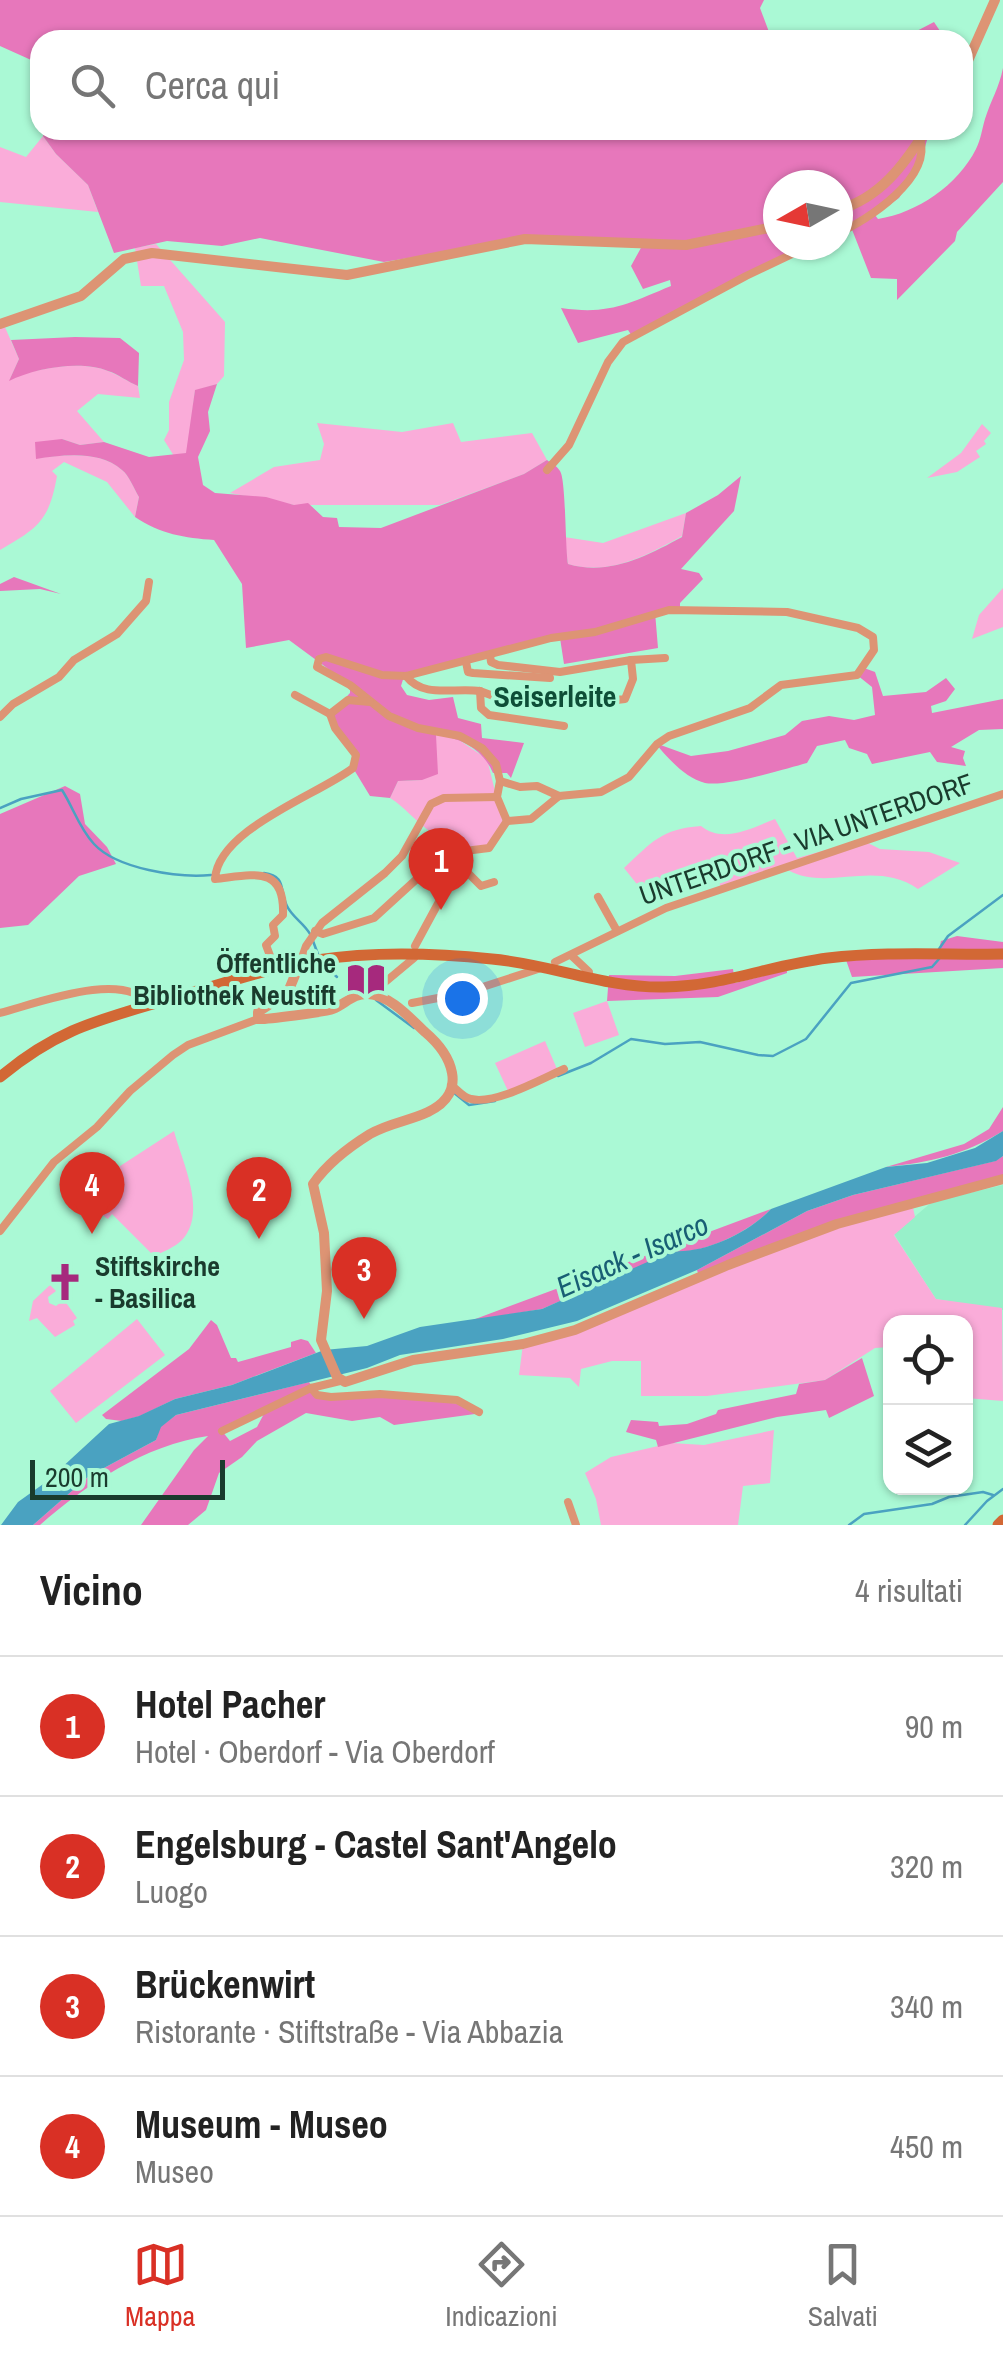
<!DOCTYPE html>
<html lang="it">
<meta charset="utf-8">
<style>
:root{--surface:#fff;--page:#f6f6f6;--text:#222;--muted:#767676;--line:#e0e0e0;--accent:#d93025}
body{margin:0;font-family:"Archivo Narrow",sans-serif;background:var(--page);color:var(--text)}
.controls{position:absolute;right:30px;bottom:30px;display:grid;overflow:hidden;border-radius:20px;box-shadow:0 2px 8px #0004}
.controls button{width:90px;height:90px;display:grid;place-items:center;padding:0;border:0;border-bottom:2px solid var(--line);background:var(--surface);color:var(--text);font:50px sans-serif}
.compass{position:absolute;left:763px;top:170px;width:90px;height:90px;border-radius:50%;background:var(--surface);box-shadow:0 2px 8px #0004;rotate:261deg}
.scale{position:absolute;left:30px;bottom:25px;width:195px;box-sizing:border-box;padding-left:10px;border:5px solid #1a3b2d;border-top:0;font-size:28px;line-height:35px;white-space:nowrap;color:#1a3b2d;-webkit-text-stroke:8px #aaf9d5;paint-order:stroke}
.you{position:absolute;left:462px;top:998px;width:35px;height:35px;margin:-25px;border:8px solid #fff;border-radius:50%;background:#1a73e8;box-shadow:0 0 0 15px #1a73e833}
.badge{display:grid;place-items:center;width:65px;height:65px;border-radius:50%;background:var(--accent);color:#fff;font-size:32px;font-weight:700}
.pin{position:absolute;translate:-50% -82px;filter:drop-shadow(0 2px 5px #0008)}
.pin::after{content:'';position:absolute;top:52px;width:35px;height:30px;background:inherit;clip-path:polygon(0 0,100% 0,50% 100%)}
.list{margin:0;padding:0;list-style:none}
h2{display:flex;justify-content:space-between;align-items:center;height:130px;margin:0;padding:0 40px;font-size:42px}
h2 small{font-size:32px;font-weight:400;color:var(--muted)}
.list li{display:grid;grid-template-columns:65px 1fr auto;gap:30px;align-items:center;box-sizing:border-box;height:140px;padding:0 40px;border-top:2px solid var(--line)}
.list b{display:block;font-size:38px;white-space:nowrap}
.list p{margin:0;font-size:32px;white-space:nowrap;color:var(--muted)}
.list em{font-size:32px;font-style:normal;color:var(--muted)}
.icon{flex:none;width:55px;height:55px;fill:none;stroke:currentColor;stroke-width:2;stroke-linecap:round;stroke-linejoin:round}
.map{position:relative;flex:none;width:1003px;height:1525px;overflow:hidden}
.search{position:absolute;background:var(--surface);box-shadow:0 2px 8px #0004;left:30px;right:30px;top:30px;height:110px;display:flex;align-items:center;gap:25px;box-sizing:border-box;padding:0 35px;border-radius:30px;color:var(--muted);font-size:38px}
.sheet{height:690px;background:var(--surface)}
nav{display:flex;justify-content:space-around;align-items:center;box-sizing:border-box;height:140px;border-top:2px solid var(--line);background:var(--surface);font-size:28px;color:var(--muted)}
nav a{display:grid;justify-items:center;gap:5px}
nav .on{color:var(--accent)}
.map>svg:first-child{display:block}
.built{fill:#97f0c9}
.green{fill:#faacd9}
.forest{fill:#e777bb;fill-rule:evenodd}
.water{fill:#4aa2c1}
.lines{fill:none;stroke-linecap:round;stroke-linejoin:round}
.stream{stroke:#4aa2c1;stroke-width:2.5}
.minor{stroke:#dd9474;stroke-width:8}
.tertiary{stroke:#dd9474;stroke-width:10}
.secondary{stroke:#d26835;stroke-width:11}
.labels{text-anchor:middle;dominant-baseline:central;stroke-width:8;stroke-linejoin:round;paint-order:stroke}
.street-label{font-size:28px;fill:#1a3b2d;stroke:#aaf9d5}
.poi-label{font-size:28px;font-weight:bold;fill:#1a3b2d;stroke:#aaf9d5;text-anchor:end}
.neighbourhood-label{font-size:30px;font-weight:bold;fill:#0e4e37;stroke:#aaf9d5}
.water-label{font-size:30px;font-style:italic;fill:#185e74;stroke:#aaf9d5}
</style>
<div class="map">
<svg width="1003" height="1525" viewBox="0 0 1003 1525">
<rect width="100%" height="100%" fill="#aaf9d5"/>
<path class="built" d="M1003,1185V1310L936,1299L894,1234L932,1202Z"/>
<g class="green">
<path d="M43,136L56,154L88,185L98,212L0,202V147L26,157Z"/>
<path d="M156,244L225,322L224,376L217,384L195,391L187,453L174,456L164,440L169,430V402L184,360L183,332L164,286H141L135,248Z"/>
<path d="M0,325H4L19,359L10,379C37,368 81,360 108,371C119,375 128,382 138,386L140,398L98,394L77,411L104,442L80,445L62,439L37,458C63,455 100,450 122,470C129,475 134,489 139,497L135,517L107,482L64,462L52,471L57,476C49,521 38,528 0,550Z"/>
<path d="M317,423L402,432L453,423L461,442L532,433L547,460L524,474L440,505H294L230,493L274,467L320,460L324,444Z"/>
<path d="M982,424L991,433L984,441L986,444L976,451L980,457L957,472L927,478L961,453Z"/>
<path d="M686,513L682,536C646,556 609,576 568,564L564,537L603,543Z"/>
<path d="M1003,588V627L972,639L979,615Z"/>
<path d="M436,734L459,740L487,759L503,823L489,848L462,850C445,832 442,840 428,830C414,820 405,807 390,798L398,781L422,780Z"/>
<path d="M775,819L797,858L862,840L880,849L929,852L960,863L918,889C875,859 827,892 788,870L723,892L716,875L679,888L644,893L624,868C652,842 661,829 701,826C723,844 752,828 775,819Z"/>
<path d="M607,1001L619,1035L585,1047L573,1013Z"/>
<path d="M545,1041L557,1069L508,1091L495,1063Z"/>
<path d="M174,1131C182,1162 208,1213 182,1240C175,1247 163,1252 154,1256L112,1214L108,1219L74,1196Z"/>
<path d="M912,1203L915,1217L894,1235L936,1299L1002,1308L1003,1401L966,1398V1322H890V1347L875,1348L825,1380L707,1396H641V1361H612L581,1369L579,1387L570,1378L519,1375L523,1344L547,1339L699,1276Z"/>
<path d="M50,1285L56,1291L48,1297L49,1303L56,1306L64,1300L77,1318L73,1321L75,1325L55,1337L37,1318L29,1321L33,1301Z"/>
<path d="M137,1319L165,1355L76,1423L50,1391Z"/>
<path d="M774,1430L770,1483L743,1486L738,1525H601L596,1499L585,1473L611,1457L671,1443L704,1445Z"/>
</g>
<g class="forest">
<path d="M0,0H764L760,8L769,32L838,37L840,40H40V64L0,46Z"/>
<path d="M934,22L946,40H909V35Z"/>
<path d="M1003,68V182L957,232L955,241L897,300V279L871,278L851,227L838,232V185H778V245H810L632,336L628,330L578,343L561,308C609,315 627,304 671,286L670,280L643,289L631,266L642,246L525,239L384,262L260,238L222,246L167,241L114,253L88,185L56,154L43,136L44,130H930L919,167L899,198L875,215L878,219C917,213 958,185 976,149C981,139 982,129 985,119C991,100 999,88 1003,68Z"/>
<path d="M75,337L120,338L139,353L138,386C128,382 118,374 108,371C81,360 35,368 9,381L19,359L11,340Z"/>
<path d="M217,384L208,412L210,431L198,457L203,485L215,493L266,497L294,505L308,503L323,517L337,518L339,527L381,528L524,474L547,460C551,463 557,466 560,471C566,480 565,546 568,564C609,576 647,556 682,537L686,513L718,495L741,476L734,511L681,569L699,573L703,579L680,603V610L655,612L658,648L564,664L560,638L405,673L401,686L407,695L429,700L453,697L458,718L481,724L482,738L524,743L511,778L507,773H493C483,749 461,738 436,735L438,774L422,780L398,781L390,798L370,796L353,768L357,762L330,714L350,693V685L289,640L246,648L242,584L214,540C185,538 160,534 135,517L139,497C134,489 129,475 122,470C99,450 63,455 36,459L35,442L62,439L80,445L104,442L149,457L186,453L195,390Z"/>
<path d="M14,577L61,594L40,589L0,591V584Z"/>
<path d="M864,668L875,672L883,696L926,692L946,678L955,689L946,701L931,706L932,713L1003,699V729L979,730L951,747L965,751L963,758L966,766L937,762L930,752L872,764L867,754L849,748L845,740L817,746L807,763C785,769 726,787 705,783C685,778 668,758 655,743L691,756L728,751L785,735L802,721L829,716L854,720L875,715L872,687L857,675Z"/>
<path d="M65,786L80,794L85,824L107,847L116,864L79,876L28,925L0,928V814Z"/>
<path d="M957,936L1003,942V968L852,977L846,960L938,954L941,941Z"/>
<path d="M733,969L735,983L787,970V973L718,997L607,1001L609,975L675,976Z"/>
<path d="M1003,1107V1131C964,1155 931,1162 886,1167L964,1144L989,1129Z"/>
<path d="M1003,1156V1179L875,1211L699,1276L697,1270L807,1211L853,1195L995,1161Z"/>
<path d="M771,1209C749,1233 703,1254 672,1252L542,1309L470,1321Z"/>
<path d="M211,1320L217,1325L231,1358H236L238,1362L291,1347V1342L301,1339L308,1341L316,1353L232,1385L175,1399L140,1416L122,1421L106,1419L102,1415L189,1349Z"/>
<path d="M862,1358L874,1396L829,1418L826,1410L777,1417L658,1447L656,1440L626,1432L631,1420L658,1422L659,1426L687,1424L716,1414L718,1410L796,1394L799,1384L825,1380Z"/>
<path d="M309,1382L317,1394H380L468,1405L475,1414L394,1425L380,1417L352,1421L306,1413L257,1441L242,1457L219,1473L206,1510L188,1525H141L194,1450L208,1436C145,1445 87,1484 40,1525H33L89,1476L156,1440L160,1427L176,1415ZM267,1408L257,1427L230,1441L222,1431Z"/>
</g>
<path class="water" d="M1003,1131V1156L996,1161L853,1195L807,1211L697,1270L577,1321L503,1339L400,1355L367,1368L176,1415L161,1427L156,1440L89,1476L33,1525H1L18,1502L46,1482L109,1424L139,1416L175,1399L232,1385L324,1350L367,1346L420,1327L542,1309L672,1251C704,1254 749,1233 771,1209L886,1167L927,1163L975,1148Z"/>
<g class="lines">
<g class="stream">
<path d="M0,808L21,799L62,790C73,807 79,828 94,844C117,869 178,878 211,875"/>
<path d="M264,873C287,876 279,890 287,906C292,917 304,923 310,934"/>
<path d="M313,941L319,957"/>
<path d="M939,949L948,936L1003,895"/>
<path d="M323,964L337,977"/>
<path d="M376,1000L414,1028"/>
<path d="M558,1076L591,1063L631,1039L665,1044L700,1042L758,1055L773,1056L806,1039L851,983L932,967L939,959"/>
<path d="M453,1092L469,1105L495,1101"/>
<path d="M849,1525L864,1514L932,1504L949,1497L983,1492L993,1495"/>
<path d="M965,1525L987,1501L1003,1489"/>
</g>
<g class="minor">
<path d="M838,233C868,220 932,178 920,139"/>
<path d="M547,470L569,445L608,362L623,342L746,276L811,245"/>
<path d="M669,610L787,612L858,628L873,637L874,650L857,675L781,685L750,708L669,736L657,744L629,777L601,792L559,796L531,819L507,821L497,797L500,781L496,764L482,748L460,736L418,728L389,716L350,685L317,667L319,659L326,657L382,675L406,676L551,638L595,632Z"/>
<path d="M490,655L491,662L498,665L560,672L631,660L633,679L625,699L566,706"/>
<path d="M631,660L665,658"/>
<path d="M466,662L468,672L473,673L550,678"/>
<path d="M406,676C424,699 454,687 480,691"/>
<path d="M295,695L330,714L348,700L370,702"/>
<path d="M559,702L496,697L480,691L481,708L489,715L564,726"/>
<path d="M0,717L13,704L59,677L74,660L117,634L146,601L149,582"/>
<path d="M500,781L520,787L537,786L559,796"/>
<path d="M450,861L459,864L481,886L494,882"/>
<path d="M598,897L617,931"/>
<path d="M315,931L323,934L374,918L420,876L444,868L457,852L489,848L507,821"/>
<path d="M415,946L441,898L444,868"/>
<path d="M572,956L589,972V978"/>
<path d="M555,962L666,908L1003,794"/>
<path d="M300,963L306,946L322,923L385,873L402,856L431,804L444,798L497,797"/>
<path d="M275,969L266,945L275,936L273,925L283,915C285,864 252,875 215,879C218,829 318,795 353,768L356,755L335,728L330,714"/>
<path d="M375,996L378,988L414,958"/>
<path d="M412,1003L464,993L538,969"/>
<path d="M0,1013C35,1004 125,969 149,1005"/>
<path d="M451,1085C457,1089 463,1098 471,1099C495,1105 541,1079 564,1069"/>
<path d="M0,1231L54,1162L97,1127L130,1091L173,1055L188,1045L258,1019"/>
<path d="M311,1388L317,1395L331,1397L380,1394L457,1400L479,1412"/>
<path d="M222,1431L311,1388L340,1381"/>
<path d="M568,1502L576,1525"/>
</g>
<g class="tertiary">
<path d="M963,72L995,0"/>
<path d="M838,210C880,198 904,165 926,130"/>
<path d="M0,324L81,296L124,259L152,253L347,275L525,239L686,245L778,226"/>
<path d="M258,1019C263,1020 326,1012 333,1009C345,1004 354,993 368,994C390,995 410,1018 425,1032C451,1054 470,1092 428,1112C409,1121 389,1123 370,1134C349,1147 327,1164 313,1184L324,1233L327,1291L321,1340L337,1377L345,1382L413,1360L523,1344L575,1330L728,1265L837,1224L1003,1179"/>
<path d="M258,1019V1012L288,992L300,963"/>
</g>
<g class="secondary">
<path d="M0,1077C59,1028 99,1020 170,999C219,985 268,968 317,960C375,951 434,953 492,959C550,964 605,988 664,987C724,986 771,965 828,958C886,951 945,955 1003,954"/>
<path d="M998,1525L1003,1520"/>
</g>
</g>
<defs>
<g id="library-bare" transform="scale(3)"><path d="M-6-4Q-3-5.5-.7-3.5V5Q-3 3-6 4ZM6-4Q3-5.5 .7-3.5V5Q3 3 6 4Z" fill="#a6297d" stroke="#aaf9d5" stroke-width="2.5" paint-order="stroke"/></g>
<g id="church-bare" transform="scale(3)"><path d="M-1.2-6h2.4v3.5h3.3v2.4h-3.3V6h-2.4V-.1h-3.3v-2.4h3.3Z" fill="#a6297d" stroke="#aaf9d5" stroke-width="2.5" paint-order="stroke"/></g>
</defs>
<g fill-rule="evenodd">
<use href="#library-bare" x="366" y="979"/>
<use href="#church-bare" x="65" y="1282"/>
</g>
<g class="labels">
<g class="street-label">
<text transform="translate(806 839) rotate(-19)">UNTERDORF - VIA UNTERDORF</text>
</g>
<g class="poi-label">
<text x="336" y="963">Öffentliche<tspan x="336" dy="32">Bibliothek Neustift</tspan></text>
<text x="95" y="1266" text-anchor="start">Stiftskirche<tspan x="95" dy="32">- Basilica</tspan></text>
</g>
<g class="neighbourhood-label">
<text x="555" y="696">Seiserleite</text>
</g>
<g class="water-label">
<text transform="translate(632 1255) rotate(-24)">Eisack - Isarco</text>
</g>
</g>
</svg>
<div class="controls">
<button><svg class="icon" aria-label="locate" viewBox="0 0 24 24"><circle cx="12" cy="12" r="6"/><path d="M12 2v4M12 18v4M2 12h4M18 12h4"/></svg></button>
<button><svg class="icon" aria-label="layers" viewBox="0 0 24 24"><path d="M12 4l9 5-9 5-9-5zM3 14l9 5 9-5"/></svg></button>
</div>
<svg class="compass" viewBox="-18 -18 36 36"><path d="M0-13l5 13h-10z" fill="#e53935"/><path d="M0 13l5-13h-10z" fill="#767676"/></svg>
<div class="scale">200 m</div>
<div class="you"></div>
<div class="pin badge" style="left:441px;top:910px">1</div>
<div class="pin badge" style="left:259px;top:1239px">2</div>
<div class="pin badge" style="left:364px;top:1319px">3</div>
<div class="pin badge" style="left:92px;top:1234px">4</div>
<div class="search"><svg class="icon" aria-label="search" viewBox="0 0 24 24"><circle cx="10" cy="10" r="6"/><path d="M15 15l6 6"/></svg>Cerca qui</div>
</div>
<section class="sheet">
<h2>Vicino<small>4 risultati</small></h2>
<ul class="list">
<li><span class="badge">1</span><div><b>Hotel Pacher</b><p>Hotel · Oberdorf - Via Oberdorf</p></div><em>90 m</em></li>
<li><span class="badge">2</span><div><b>Engelsburg - Castel Sant'Angelo</b><p>Luogo</p></div><em>320 m</em></li>
<li><span class="badge">3</span><div><b>Brückenwirt</b><p>Ristorante · Stiftstraße - Via Abbazia</p></div><em>340 m</em></li>
<li><span class="badge">4</span><div><b>Museum - Museo</b><p>Museo</p></div><em>450 m</em></li>
</ul>
</section>
<nav>
<a class="on"><svg class="icon" aria-label="map" viewBox="0 0 24 24"><path d="M3 6l6-2 6 2 6-2v14l-6 2-6-2-6 2zM9 4v14M15 6v14"/></svg>Mappa</a>
<a><svg class="icon" aria-label="directions" viewBox="0 0 24 24"><path d="M12 3l9 9-9 9-9-9zM9 14v-3h6M13 9l2 2-2 2"/></svg>Indicazioni</a>
<a><svg class="icon" aria-label="saved" viewBox="0 0 24 24"><path d="M7 4h10v16l-5-4-5 4z"/></svg>Salvati</a>
</nav>
